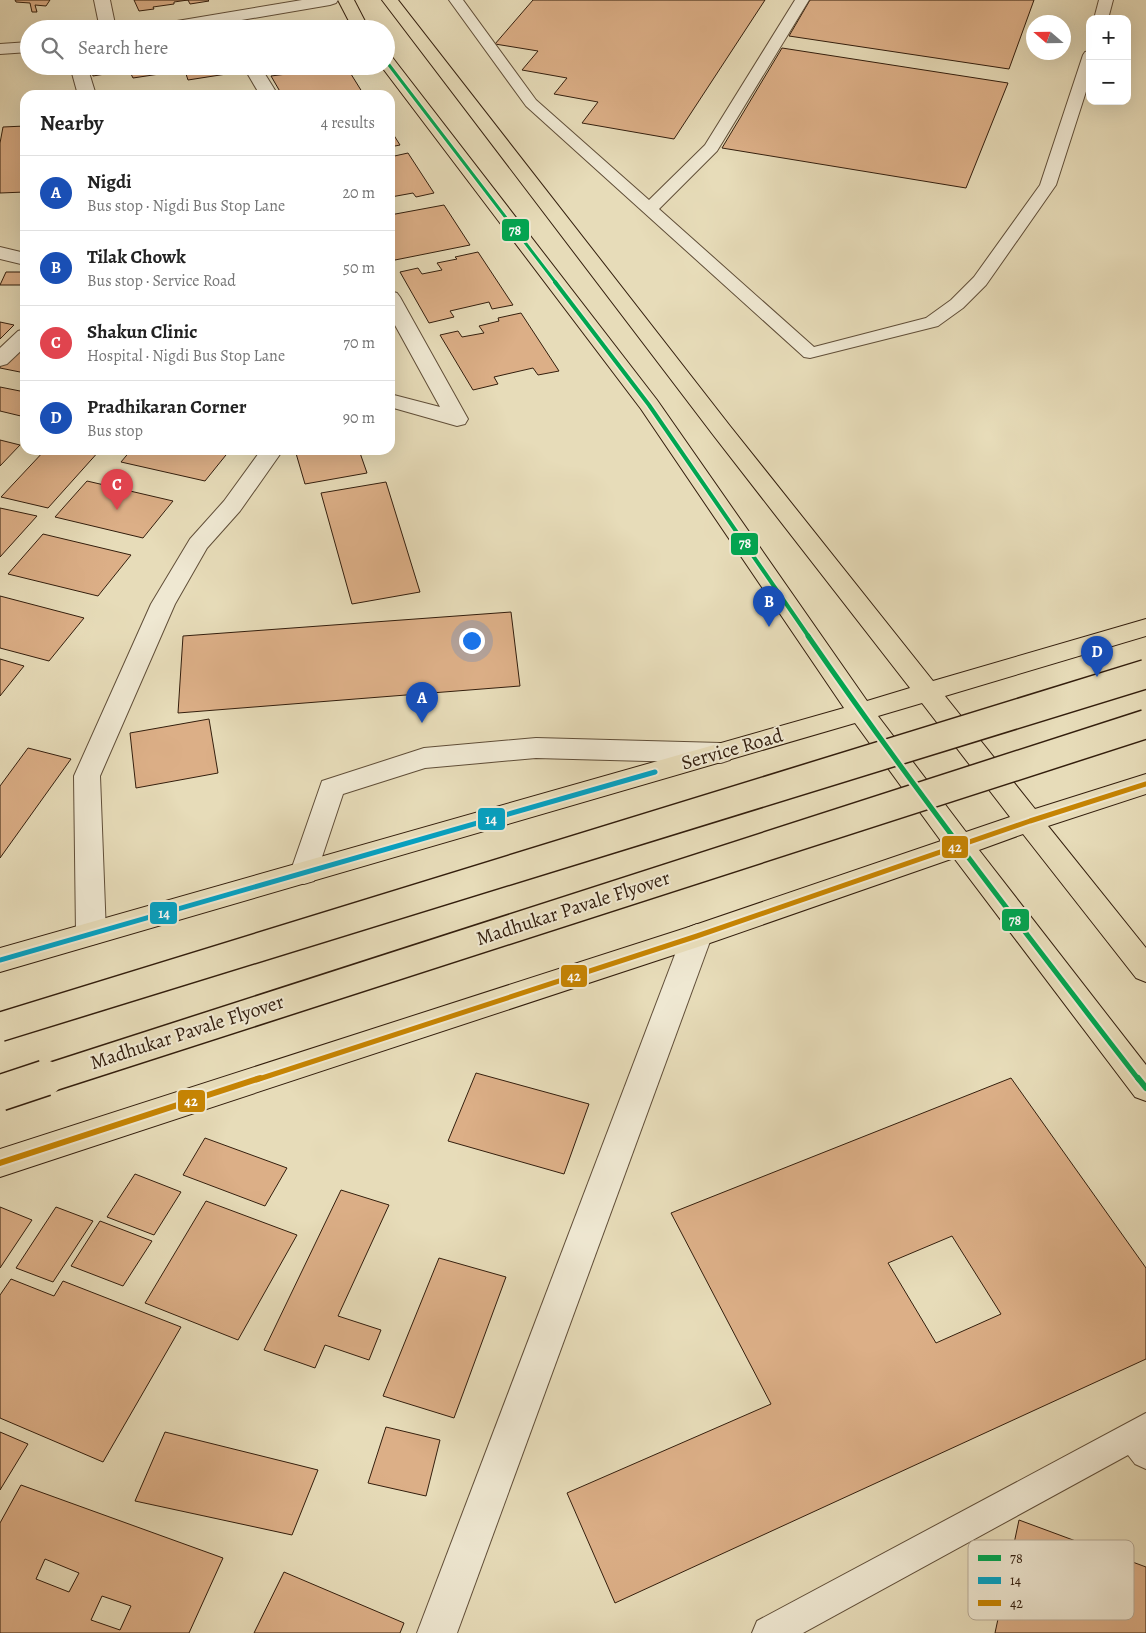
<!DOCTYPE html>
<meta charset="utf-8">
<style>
:root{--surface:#fff;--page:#f6f6f6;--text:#222;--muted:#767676;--line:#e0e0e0;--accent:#0f766e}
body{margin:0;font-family:Alegreya,serif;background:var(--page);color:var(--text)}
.controls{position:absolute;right:15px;top:15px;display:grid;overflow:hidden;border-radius:10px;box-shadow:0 5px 20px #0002}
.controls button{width:45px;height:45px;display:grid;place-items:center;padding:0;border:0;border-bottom:1px solid var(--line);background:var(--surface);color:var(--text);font:25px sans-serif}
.compass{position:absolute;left:1026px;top:15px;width:45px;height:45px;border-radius:50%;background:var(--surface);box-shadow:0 5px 20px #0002;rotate:290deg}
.you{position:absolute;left:471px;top:640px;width:18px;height:18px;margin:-12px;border:4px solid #fff;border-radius:50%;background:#1a73e8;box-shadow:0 0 0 8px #1a73e833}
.badge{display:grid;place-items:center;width:32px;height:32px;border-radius:50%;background:var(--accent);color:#fff;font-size:16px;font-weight:700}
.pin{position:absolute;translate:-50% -41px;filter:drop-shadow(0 1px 2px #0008)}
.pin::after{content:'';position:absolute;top:26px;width:18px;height:15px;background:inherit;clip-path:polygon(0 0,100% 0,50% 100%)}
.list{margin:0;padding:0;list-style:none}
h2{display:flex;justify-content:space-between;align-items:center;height:65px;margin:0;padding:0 20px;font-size:21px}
h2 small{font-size:16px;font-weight:400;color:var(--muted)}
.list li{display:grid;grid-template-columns:32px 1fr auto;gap:15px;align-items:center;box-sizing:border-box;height:75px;padding:0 20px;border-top:1px solid var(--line)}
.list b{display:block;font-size:19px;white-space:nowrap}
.list p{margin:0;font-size:16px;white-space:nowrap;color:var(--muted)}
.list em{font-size:16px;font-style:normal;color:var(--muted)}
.icon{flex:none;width:28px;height:28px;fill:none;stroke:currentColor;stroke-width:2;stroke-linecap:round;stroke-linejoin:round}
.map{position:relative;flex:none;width:1146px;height:1633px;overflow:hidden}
.search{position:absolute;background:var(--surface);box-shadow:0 5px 20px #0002;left:20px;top:20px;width:375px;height:55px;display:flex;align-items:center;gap:12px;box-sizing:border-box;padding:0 18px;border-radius:28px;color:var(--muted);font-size:19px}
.panel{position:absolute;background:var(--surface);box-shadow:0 5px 20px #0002;left:20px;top:90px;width:375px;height:365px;border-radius:15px}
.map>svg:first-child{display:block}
.building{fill:#dcaf87;stroke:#331e0d;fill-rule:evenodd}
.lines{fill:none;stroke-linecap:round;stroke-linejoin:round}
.service-casing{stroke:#604e38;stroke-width:2}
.minor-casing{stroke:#604e38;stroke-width:2}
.primary-casing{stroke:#331e0d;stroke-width:2}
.service{fill:#efe8d2;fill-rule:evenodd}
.minor{fill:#efe8d2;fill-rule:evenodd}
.primary{fill:#e7dcb9;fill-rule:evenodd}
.trunk-bridge-far1-casing{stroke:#331e0d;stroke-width:31;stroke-linecap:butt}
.trunk-bridge-casing{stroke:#331e0d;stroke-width:38;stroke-linecap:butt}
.trunk-bridge-far1{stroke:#e7dcb9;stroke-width:28}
.trunk-bridge{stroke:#e7dcb9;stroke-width:35}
.bus-1-far3-casing{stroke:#efe8d2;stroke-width:5.5}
.bus-1-far2-casing{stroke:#efe8d2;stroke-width:7}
.bus-1-far1-casing{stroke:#efe8d2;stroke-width:9}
.bus-1-casing{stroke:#efe8d2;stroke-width:10}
.bus-2-casing{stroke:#efe8d2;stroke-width:9}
.bus-3-far1-casing{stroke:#efe8d2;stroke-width:9}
.bus-3-casing{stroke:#efe8d2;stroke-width:10}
.bus-1-far3{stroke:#00a651;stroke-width:3}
.bus-1-far2{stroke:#00a651;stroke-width:4}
.bus-1-far1{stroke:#00a651;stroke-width:5}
.bus-1{stroke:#00a651;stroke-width:6}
.bus-2{stroke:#03a2c4;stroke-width:5}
.bus-3-far1{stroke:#c68403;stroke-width:5}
.bus-3{stroke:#c68403;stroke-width:6}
.labels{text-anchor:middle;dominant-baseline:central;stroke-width:4;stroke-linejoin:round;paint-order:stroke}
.street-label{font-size:20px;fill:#331e0d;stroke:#efe8d2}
.key{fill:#efe8d2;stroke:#b7ab97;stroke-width:1}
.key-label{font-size:14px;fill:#331e0d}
.line-badge{stroke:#efe8d2;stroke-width:2}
.badge-label{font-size:14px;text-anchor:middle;font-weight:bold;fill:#fff}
</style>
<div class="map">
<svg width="1146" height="1633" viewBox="0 0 1146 1633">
<rect width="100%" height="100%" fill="#e7dcb9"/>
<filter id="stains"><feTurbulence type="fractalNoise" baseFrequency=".004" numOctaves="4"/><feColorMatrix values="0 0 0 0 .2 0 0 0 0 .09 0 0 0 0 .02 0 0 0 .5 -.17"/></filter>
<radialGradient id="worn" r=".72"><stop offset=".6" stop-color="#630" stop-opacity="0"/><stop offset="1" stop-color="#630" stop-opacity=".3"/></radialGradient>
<g class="building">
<path d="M15,0H50L46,6L35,5L37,12H32L30,3L16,2Z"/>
<path d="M134,0H208L209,1L190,4L188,0L174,2V4L153,7L154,9L139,11Z"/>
<path d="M533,0H765L674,139L582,123L598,102L554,94L567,78L522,70L538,51L495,44Z"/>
<path d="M810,0H1034L1009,69L789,36Z"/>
<path d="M312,22L316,29H274Z"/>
<path d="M782,48L1008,83L966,188L722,148Z"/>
<path d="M90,66H121L123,71L93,76Z"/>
<path d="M127,66H162L166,73L133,78Z"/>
<path d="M221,66H231L233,73L188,80L185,71Z"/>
<path d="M346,66L364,95H282L271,76L326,69L324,67L327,66Z"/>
<path d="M25,126V192L0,193V143L3,127Z"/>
<path d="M390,129L400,145L390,147Z"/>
<path d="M408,153L434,193L416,197L413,193L391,197L390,157Z"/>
<path d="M444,205L470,245L390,261V215Z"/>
<path d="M478,252L513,305L492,309L489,302L450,311L454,317L429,323L400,272L418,268L422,274L442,270L437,263L457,259L455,257Z"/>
<path d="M6,272H25V285H0Z"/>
<path d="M521,313L559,371L538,375L533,368L494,377L498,384L473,390L440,335L458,331L462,337L484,333L479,326L499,321L498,318Z"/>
<path d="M0,322L14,325L0,339Z"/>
<path d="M25,340V373L0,368V365Z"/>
<path d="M0,387L25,392V417L0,411Z"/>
<path d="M0,440L20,445L0,466Z"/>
<path d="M45,450H100L48,508L1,497Z"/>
<path d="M131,450H230L205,481L121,462Z"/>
<path d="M295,450H359L367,473L305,484Z"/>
<path d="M87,481L173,501L143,538L55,517Z"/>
<path d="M386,482L420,592L352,604L321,493Z"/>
<path d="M0,508L37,516L0,557Z"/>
<path d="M43,534L131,555L98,596L8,574Z"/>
<path d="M0,596L84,618L49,661L0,648Z"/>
<path d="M511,612L520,686L178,713L183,636Z"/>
<path d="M0,659L24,666L0,696Z"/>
<path d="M209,719L218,773L136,788L130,733Z"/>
<path d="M28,748L71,759L0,858V786Z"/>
<path d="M476,1073L589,1104L564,1174L448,1141Z"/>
<path d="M1011,1078L1146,1268V1359L615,1603L567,1493L771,1404L671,1213ZM952,1236L1001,1314L936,1343L888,1263Z"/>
<path d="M205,1138L287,1168L265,1206L183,1175Z"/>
<path d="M135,1174L181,1192L154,1235L107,1217Z"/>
<path d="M341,1190L389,1205L338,1316L381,1330L369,1360L325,1345L315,1368L264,1350Z"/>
<path d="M206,1201L297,1235L238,1340L145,1303Z"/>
<path d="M0,1207L32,1220L0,1268Z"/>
<path d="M56,1207L93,1221L53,1282L16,1268Z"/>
<path d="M100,1221L152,1241L123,1286L71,1266Z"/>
<path d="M439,1258L506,1277L454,1418L383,1396Z"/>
<path d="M11,1279L54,1296L63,1281L181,1327L103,1462L0,1418V1295Z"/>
<path d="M386,1427L440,1440L426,1496L368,1483Z"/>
<path d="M0,1432L28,1444L0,1490Z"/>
<path d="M165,1432L318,1470L292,1535L135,1501Z"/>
<path d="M21,1485L223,1558L189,1633H0V1523ZM45,1559L79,1573L69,1592L36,1579ZM102,1596L131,1606L120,1630L91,1620Z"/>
<path d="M1019,1520L1146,1567V1633H995Z"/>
<path d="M284,1572L404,1623L400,1633H254Z"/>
</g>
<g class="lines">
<g class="service-casing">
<g id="service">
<path d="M449,0H463L536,100L649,200L705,145L795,0H809L717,151L659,209L814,347L926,318L951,300L974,277L1040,185L1083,55L1085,52L1090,51V79L1056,185L986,285L963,308L938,326L810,358L804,357L526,106Z"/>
<path d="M1099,0H1113L1108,19H1094Z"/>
<path d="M1146,1413V1469L1135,1464L1128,1455L803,1633H752L757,1621Z"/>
</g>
</g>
<g class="minor-casing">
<g id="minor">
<path d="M94,0H110L116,29H100Z"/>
<path d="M302,0H338L336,3L330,5L189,29H151L153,26L159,24Z"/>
<path d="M29,42V52L0,54V44Z"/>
<path d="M70,66H87L96,95H78Z"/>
<path d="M243,66H260L278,95H260Z"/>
<path d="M0,247L25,253V265L0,259Z"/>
<path d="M390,291L397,293L400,297L468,419L465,424L457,426L390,407V394L440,407L390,316Z"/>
<path d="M25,329V347L7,364L0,366V348L18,331Z"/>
<path d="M261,450H283L240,511L207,548L175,604L100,776L106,934L101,942L91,945L81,942L76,934L74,776L151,604L190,539L224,501Z"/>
<path d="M536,738L721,743L730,746L734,753L730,760L721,763L536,758L425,768L343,794L314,881L304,884L294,881L290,873L322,781L424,748Z"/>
<path d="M697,924L707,928L712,936L457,1633H417L682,936L687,928Z"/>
</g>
</g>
<g class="primary-casing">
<g id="primary">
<path d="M338,0H354L369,29H353Z"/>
<path d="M382,0H398L730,426L933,681L1146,619V636L945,696L1035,809L1146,774V794L1048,826L1146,948V982L1136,978L1023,834L979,850L1146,1065V1101L1135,1097L954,858L707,944L0,1177V1149L689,927L941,841L855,723L0,972V948L844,708L641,409L381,66H386V56L392,57L657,400L867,701L910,688L714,436ZM922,703L1010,817L966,832L878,716Z"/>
</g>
</g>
<use href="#service" class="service"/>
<use href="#minor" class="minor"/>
<use href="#primary" class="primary"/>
<g class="trunk-bridge-far1-casing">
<g id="trunk-bridge-far1">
<path d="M0,1027L1146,674"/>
<path d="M42,1080L1146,724"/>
</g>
</g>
<g class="trunk-bridge-casing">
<path id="trunk-bridge" d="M0,1093L45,1078"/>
</g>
<use href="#trunk-bridge-far1" class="trunk-bridge-far1"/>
<use href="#trunk-bridge" class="trunk-bridge"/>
<g class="bus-1-far3-casing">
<path id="bus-1-far3" d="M386,61L556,283"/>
</g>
<g class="bus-1-far2-casing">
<path id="bus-1-far2" d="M555,282L649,405L809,637"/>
</g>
<g class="bus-1-far1-casing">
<path id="bus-1-far1" d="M808,636C913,788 1026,934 1139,1080"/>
</g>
<g class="bus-1-casing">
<path id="bus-1" d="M1138,1078L1146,1088"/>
</g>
<g class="bus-2-casing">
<path id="bus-2" d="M0,960L655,772"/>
</g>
<g class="bus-3-far1-casing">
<path id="bus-3-far1" d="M256,1080L697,936L1030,821L1146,784"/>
</g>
<g class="bus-3-casing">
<path id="bus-3" d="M0,1163L260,1078"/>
</g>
<use href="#bus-1-far3" class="bus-1-far3"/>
<use href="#bus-1-far2" class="bus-1-far2"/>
<use href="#bus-1-far1" class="bus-1-far1"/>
<use href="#bus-1" class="bus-1"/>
<use href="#bus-2" class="bus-2"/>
<use href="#bus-3-far1" class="bus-3-far1"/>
<use href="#bus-3" class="bus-3"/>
</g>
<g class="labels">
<g class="street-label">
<text transform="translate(732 749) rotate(-16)">Service Road</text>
<text transform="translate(573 908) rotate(-18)">Madhukar Pavale Flyover</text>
<text transform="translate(187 1032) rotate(-18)">Madhukar Pavale Flyover</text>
</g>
</g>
<rect x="968" y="1540" width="166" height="80" rx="8" class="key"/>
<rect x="978" y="1555" width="23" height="6" fill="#00a651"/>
<rect x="978" y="1577" width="23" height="7" fill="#03a2c4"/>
<rect x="978" y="1600" width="23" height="6" fill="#c68403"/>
<g class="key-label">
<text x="1010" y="1563">78</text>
<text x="1010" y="1585">14</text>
<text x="1010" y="1608">42</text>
</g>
<g class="line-badge">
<rect x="501" y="218" width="29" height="24" rx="5" fill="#00a651"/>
<rect x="730" y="532" width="29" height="24" rx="5" fill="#00a651"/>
<rect x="477" y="807" width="29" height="24" rx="5" fill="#03a2c4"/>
<rect x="941" y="835" width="28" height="24" rx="5" fill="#c68403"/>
<rect x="149" y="901" width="29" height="24" rx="5" fill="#03a2c4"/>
<rect x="1001" y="908" width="29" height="24" rx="5" fill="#00a651"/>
<rect x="560" y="964" width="28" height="24" rx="5" fill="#c68403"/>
<rect x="177" y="1089" width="29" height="24" rx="5" fill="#c68403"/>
</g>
<g class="badge-label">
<text x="515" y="235">78</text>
<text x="745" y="548">78</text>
<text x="491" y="824">14</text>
<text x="955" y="852">42</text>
<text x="164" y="918">14</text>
<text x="1015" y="925">78</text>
<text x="574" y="981">42</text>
<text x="191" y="1106">42</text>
</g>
<rect width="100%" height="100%" filter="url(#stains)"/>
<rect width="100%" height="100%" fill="url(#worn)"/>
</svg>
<div class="controls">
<button>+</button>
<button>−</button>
</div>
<svg class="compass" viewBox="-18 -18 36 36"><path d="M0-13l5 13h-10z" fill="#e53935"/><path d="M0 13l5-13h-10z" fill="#767676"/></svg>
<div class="you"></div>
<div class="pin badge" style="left:422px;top:723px;background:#1a4fb4">A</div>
<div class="pin badge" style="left:769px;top:627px;background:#1a4fb4">B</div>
<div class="pin badge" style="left:117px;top:510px;background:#e0444e">C</div>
<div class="pin badge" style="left:1097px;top:677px;background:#1a4fb4">D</div>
<div class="search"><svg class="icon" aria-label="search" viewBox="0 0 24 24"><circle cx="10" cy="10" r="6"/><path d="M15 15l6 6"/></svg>Search here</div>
<section class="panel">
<h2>Nearby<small>4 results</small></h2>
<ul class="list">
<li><span class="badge" style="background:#1a4fb4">A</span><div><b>Nigdi</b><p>Bus stop · Nigdi Bus Stop Lane</p></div><em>20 m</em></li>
<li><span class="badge" style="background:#1a4fb4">B</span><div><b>Tilak Chowk</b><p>Bus stop · Service Road</p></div><em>50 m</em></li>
<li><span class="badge" style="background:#e0444e">C</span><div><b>Shakun Clinic</b><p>Hospital · Nigdi Bus Stop Lane</p></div><em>70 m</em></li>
<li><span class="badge" style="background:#1a4fb4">D</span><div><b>Pradhikaran Corner</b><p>Bus stop</p></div><em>90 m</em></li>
</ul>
</section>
</div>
